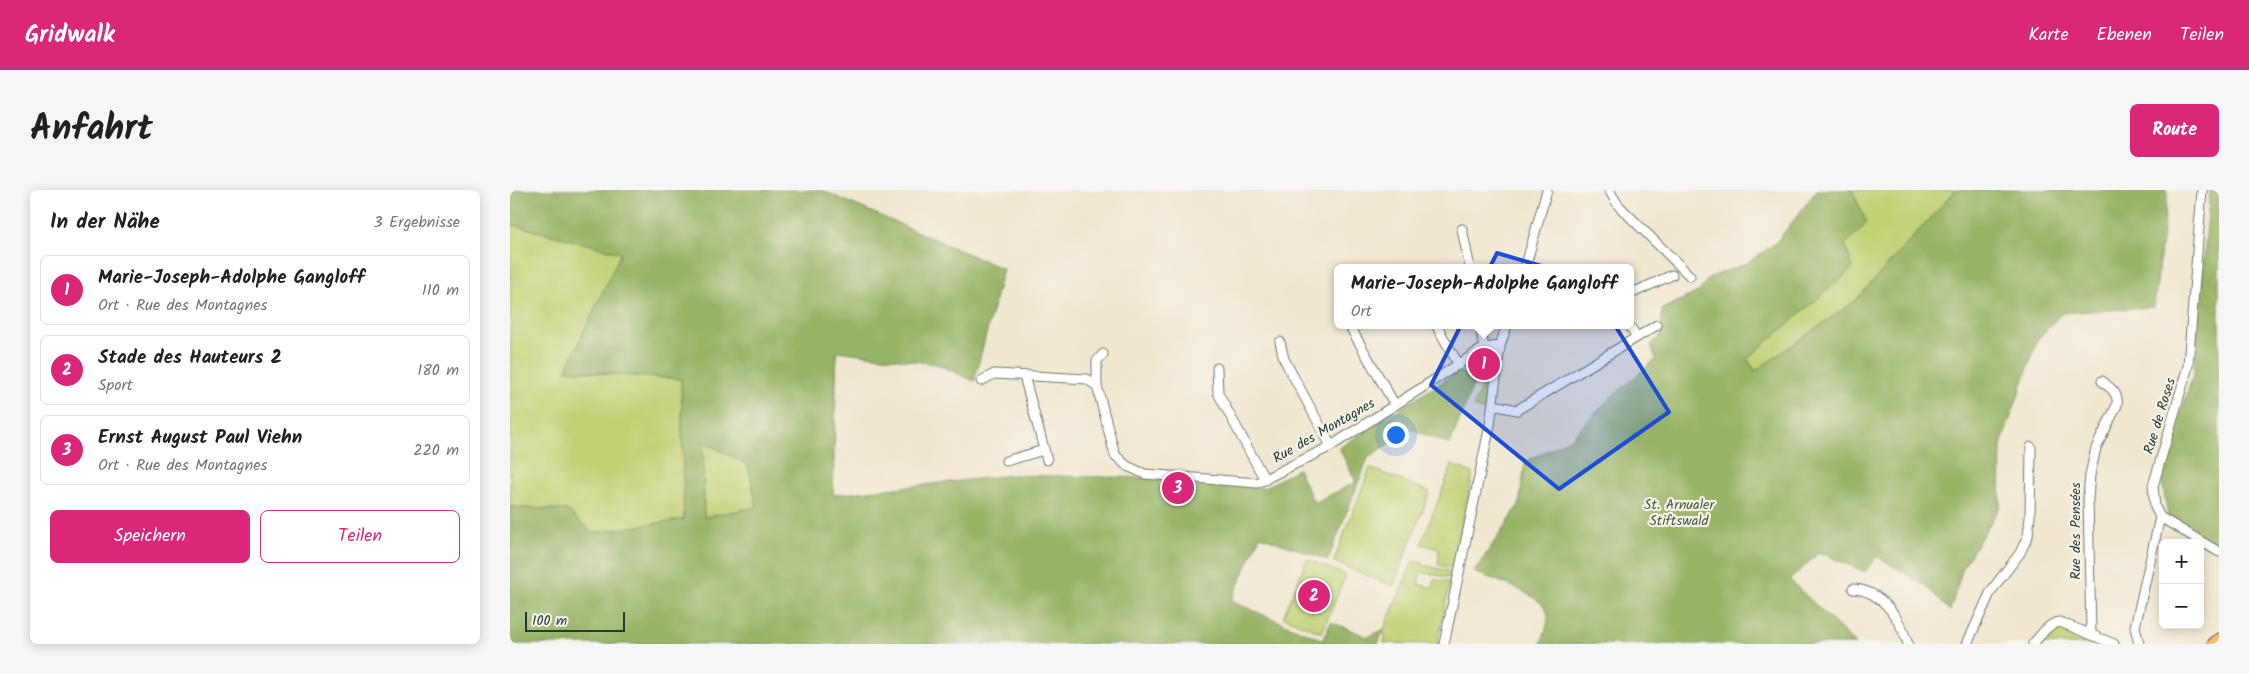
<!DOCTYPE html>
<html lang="de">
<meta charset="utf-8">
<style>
:root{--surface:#fff;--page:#f6f6f6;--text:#202124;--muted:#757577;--line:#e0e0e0;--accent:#db2777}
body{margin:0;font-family:Kalam,sans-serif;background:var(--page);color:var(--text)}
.controls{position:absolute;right:15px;bottom:15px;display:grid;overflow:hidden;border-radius:8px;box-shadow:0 2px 12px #0003}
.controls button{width:45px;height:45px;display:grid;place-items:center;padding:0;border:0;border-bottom:1px solid var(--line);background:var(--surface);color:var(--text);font:25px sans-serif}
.scale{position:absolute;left:15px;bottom:12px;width:100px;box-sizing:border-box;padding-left:5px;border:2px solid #1f3d34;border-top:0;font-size:14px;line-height:18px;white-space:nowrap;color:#1f3d34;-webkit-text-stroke:4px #f7f3e8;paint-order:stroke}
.you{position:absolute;left:885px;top:244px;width:18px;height:18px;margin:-12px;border:4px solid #fff;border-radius:50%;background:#1a73e8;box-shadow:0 0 0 8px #1a73e833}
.badge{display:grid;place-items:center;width:32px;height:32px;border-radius:50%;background:var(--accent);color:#fff;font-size:16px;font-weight:700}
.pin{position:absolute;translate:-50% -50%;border:2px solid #fff;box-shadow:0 1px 5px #0006}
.popup{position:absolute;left:824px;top:74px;width:300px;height:65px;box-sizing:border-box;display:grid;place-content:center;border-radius:8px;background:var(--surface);filter:drop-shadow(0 1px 4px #0005);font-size:16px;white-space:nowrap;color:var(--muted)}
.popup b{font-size:19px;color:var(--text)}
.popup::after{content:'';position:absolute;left:50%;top:100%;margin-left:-10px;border:10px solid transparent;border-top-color:var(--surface)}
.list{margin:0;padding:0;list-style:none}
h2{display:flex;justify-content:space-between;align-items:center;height:65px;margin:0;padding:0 20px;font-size:21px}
h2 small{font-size:16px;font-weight:400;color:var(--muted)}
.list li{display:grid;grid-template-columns:32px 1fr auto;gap:15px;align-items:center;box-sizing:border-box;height:70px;margin:0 10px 10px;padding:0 10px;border:1px solid var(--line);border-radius:8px}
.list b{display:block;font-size:19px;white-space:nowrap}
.list p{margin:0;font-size:16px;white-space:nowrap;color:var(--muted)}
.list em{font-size:16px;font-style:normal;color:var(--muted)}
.actions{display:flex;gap:10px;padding:15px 20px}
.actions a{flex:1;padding:11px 0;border:1px solid var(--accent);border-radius:8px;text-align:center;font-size:18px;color:var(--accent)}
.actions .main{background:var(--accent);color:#fff}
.map{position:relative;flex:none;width:1709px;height:454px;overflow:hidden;border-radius:8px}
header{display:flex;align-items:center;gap:30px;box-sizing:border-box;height:70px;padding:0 25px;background:var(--accent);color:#fff}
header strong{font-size:24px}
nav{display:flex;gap:28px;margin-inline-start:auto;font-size:18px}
.intro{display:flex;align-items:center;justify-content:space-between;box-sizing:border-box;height:120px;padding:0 30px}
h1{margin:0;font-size:35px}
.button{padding:12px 22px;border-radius:8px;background:var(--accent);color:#fff;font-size:18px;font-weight:700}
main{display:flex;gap:30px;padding:0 30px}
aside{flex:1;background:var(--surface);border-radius:8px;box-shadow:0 2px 12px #0003}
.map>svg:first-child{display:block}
.green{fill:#c1d275;stroke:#708854}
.forest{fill:#98b466;stroke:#5c784d;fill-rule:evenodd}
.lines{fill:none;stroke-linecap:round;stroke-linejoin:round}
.minor-casing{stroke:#68786a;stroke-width:11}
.highway-casing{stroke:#68786a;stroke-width:15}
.minor{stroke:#fff;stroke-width:9}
.highway{stroke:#fdbc70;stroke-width:12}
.marked{fill:#1d4ed8;fill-opacity:0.2;stroke:#1d4ed8;stroke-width:4;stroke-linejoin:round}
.labels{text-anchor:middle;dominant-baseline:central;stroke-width:4.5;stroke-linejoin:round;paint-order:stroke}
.street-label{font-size:14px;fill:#1f3d34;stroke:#f7f3e8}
.park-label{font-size:14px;fill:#3f5b41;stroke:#f7f3e8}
</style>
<header>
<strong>Gridwalk</strong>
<nav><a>Karte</a><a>Ebenen</a><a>Teilen</a></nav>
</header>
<div class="intro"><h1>Anfahrt</h1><a class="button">Route</a></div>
<main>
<aside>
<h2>In der Nähe<small>3 Ergebnisse</small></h2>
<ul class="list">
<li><span class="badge">1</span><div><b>Marie-Joseph-Adolphe Gangloff</b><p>Ort · Rue des Montagnes</p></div><em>110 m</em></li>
<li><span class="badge">2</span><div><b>Stade des Hauteurs 2</b><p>Sport</p></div><em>180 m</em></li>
<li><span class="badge">3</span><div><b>Ernst August Paul Viehn</b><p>Ort · Rue des Montagnes</p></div><em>220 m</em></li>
</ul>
<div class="actions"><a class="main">Speichern</a><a>Teilen</a></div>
</aside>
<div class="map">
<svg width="1709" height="454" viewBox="0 0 1709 454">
<rect width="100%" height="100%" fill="#f7f3e8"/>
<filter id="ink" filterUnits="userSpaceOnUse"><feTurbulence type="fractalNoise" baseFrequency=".02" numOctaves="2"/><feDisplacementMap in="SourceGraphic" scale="10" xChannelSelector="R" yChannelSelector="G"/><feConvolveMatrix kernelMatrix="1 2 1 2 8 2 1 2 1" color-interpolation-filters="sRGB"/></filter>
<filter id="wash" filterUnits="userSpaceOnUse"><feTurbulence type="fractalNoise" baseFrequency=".0096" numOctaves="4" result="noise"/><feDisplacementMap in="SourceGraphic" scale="20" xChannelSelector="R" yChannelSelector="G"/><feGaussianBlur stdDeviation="1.12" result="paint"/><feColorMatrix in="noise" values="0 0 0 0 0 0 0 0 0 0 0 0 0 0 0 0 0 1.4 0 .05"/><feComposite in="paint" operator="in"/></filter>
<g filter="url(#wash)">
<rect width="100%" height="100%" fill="#f1e7cf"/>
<g class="green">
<path d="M1342,0H1446L1345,111L1246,181L1237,169L1343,78L1335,55L1357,33Z"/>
<path d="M0,34L111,63L56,180L117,186L171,189L174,330L82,343L57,320L0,317Z"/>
<path d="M979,160L980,165L969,174L974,178L984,165L983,176L971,185L964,193L952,183L960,172Z"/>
<path d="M981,189L975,221L963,217L974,191Z"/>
<path d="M193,251L238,275L247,317L194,327Z"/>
<path d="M942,275L963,283L943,378L928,375L929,359L911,354Z"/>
<path d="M860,278L920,302L883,396L823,372Z"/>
<path d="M797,369L836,385L812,443L773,427Z"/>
<path d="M903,371L913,373V375L942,382L941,388L911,382L908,394L923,398L924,389L940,392L927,454L874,453L875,444L873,443L874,439Z"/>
<path d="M1550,437L1590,454H1530L1542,441Z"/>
</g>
<g class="forest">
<path d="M0,0H311L493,79L464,191L426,174L327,161L323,305L503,285L642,288L754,298L788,279L804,313L846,292L829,258L949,181L964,193L940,254L900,239L858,268L818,370L750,346L721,411L813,450L821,432L858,447L874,439L868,454H0V317L57,320L82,343L174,329L171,189L56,180L111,63L0,34ZM193,252L238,275L247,317L194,327Z"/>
<path d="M1307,0H1342L1357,33L1335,55L1343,78L1237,169L1245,181L1345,111L1446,0H1658L1644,117L1552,123L1528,149L1491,255L1490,317L1453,377L1440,421L1417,397L1367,366L1355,382L1309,362L1280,390L1346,454H1031C1033,446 1038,436 1038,427C1039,405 981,389 964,382L1009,315L1015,272L1061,248L1099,209L1146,169L1141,155L1151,145L1152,119L1190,101L1198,88L1235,74L1266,53Z"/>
<path d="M1700,0H1709V357L1658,327L1651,285L1684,182Z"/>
</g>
</g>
<g filter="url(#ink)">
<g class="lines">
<g class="minor-casing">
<g id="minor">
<path d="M1099,0L1108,15L1180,86"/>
<path d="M952,39L960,78"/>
<path d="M1015,78L1037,0"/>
<path d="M1120,104L1162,85"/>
<path d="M839,135L885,215"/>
<path d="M926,135L949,175"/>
<path d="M970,135L974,158"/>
<path d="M1119,135L1127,147"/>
<path d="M770,152L774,169L821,256"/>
<path d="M707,178L708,203L755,290"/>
<path d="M514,186L537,270"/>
<path d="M471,191L484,184L577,189L587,196L605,265L617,276L635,284L747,293L821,256L974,158L990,156"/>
<path d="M587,196V171L593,164"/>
<path d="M983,215L1007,220L1147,135"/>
<path d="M496,271L534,260"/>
<path d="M1650,327L1709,362"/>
<path d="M1343,399C1372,400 1390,429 1398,454"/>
<path d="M1581,443L1578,309L1580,285L1586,258L1607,215C1609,203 1600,198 1592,191"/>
<path d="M934,454L980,235L990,156L997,135"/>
<path d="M1457,454L1481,401L1510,363L1518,346L1520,327L1521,257"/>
<path d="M1523,454C1530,446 1538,433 1550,432L1604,454"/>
<path d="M1629,454L1625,437L1650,327L1645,317L1643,296L1678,176L1692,0"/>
</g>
</g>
<g class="highway-casing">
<path id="highway" d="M1704,454L1709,450"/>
</g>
<use href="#minor" class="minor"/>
<use href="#highway" class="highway"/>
</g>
</g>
<path class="marked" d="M987,63L1076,89L1159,222L1049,299L921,195Z"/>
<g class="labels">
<g class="street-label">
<text transform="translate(1650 226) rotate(-73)">Rue de Roses</text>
<text transform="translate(814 241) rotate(-30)">Rue des Montagnes</text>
<text transform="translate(1566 341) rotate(-90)">Rue des Pensées</text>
</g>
<g class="park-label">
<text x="1169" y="315">St. Arnualer<tspan x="1169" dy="16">Stiftswald</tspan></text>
</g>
</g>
</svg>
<div class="controls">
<button>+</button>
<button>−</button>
</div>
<div class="scale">100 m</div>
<div class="you"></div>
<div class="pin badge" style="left:974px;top:174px">1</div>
<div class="popup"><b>Marie-Joseph-Adolphe Gangloff</b>Ort</div>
<div class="pin badge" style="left:804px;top:406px">2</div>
<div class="pin badge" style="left:668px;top:298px">3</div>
</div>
</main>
